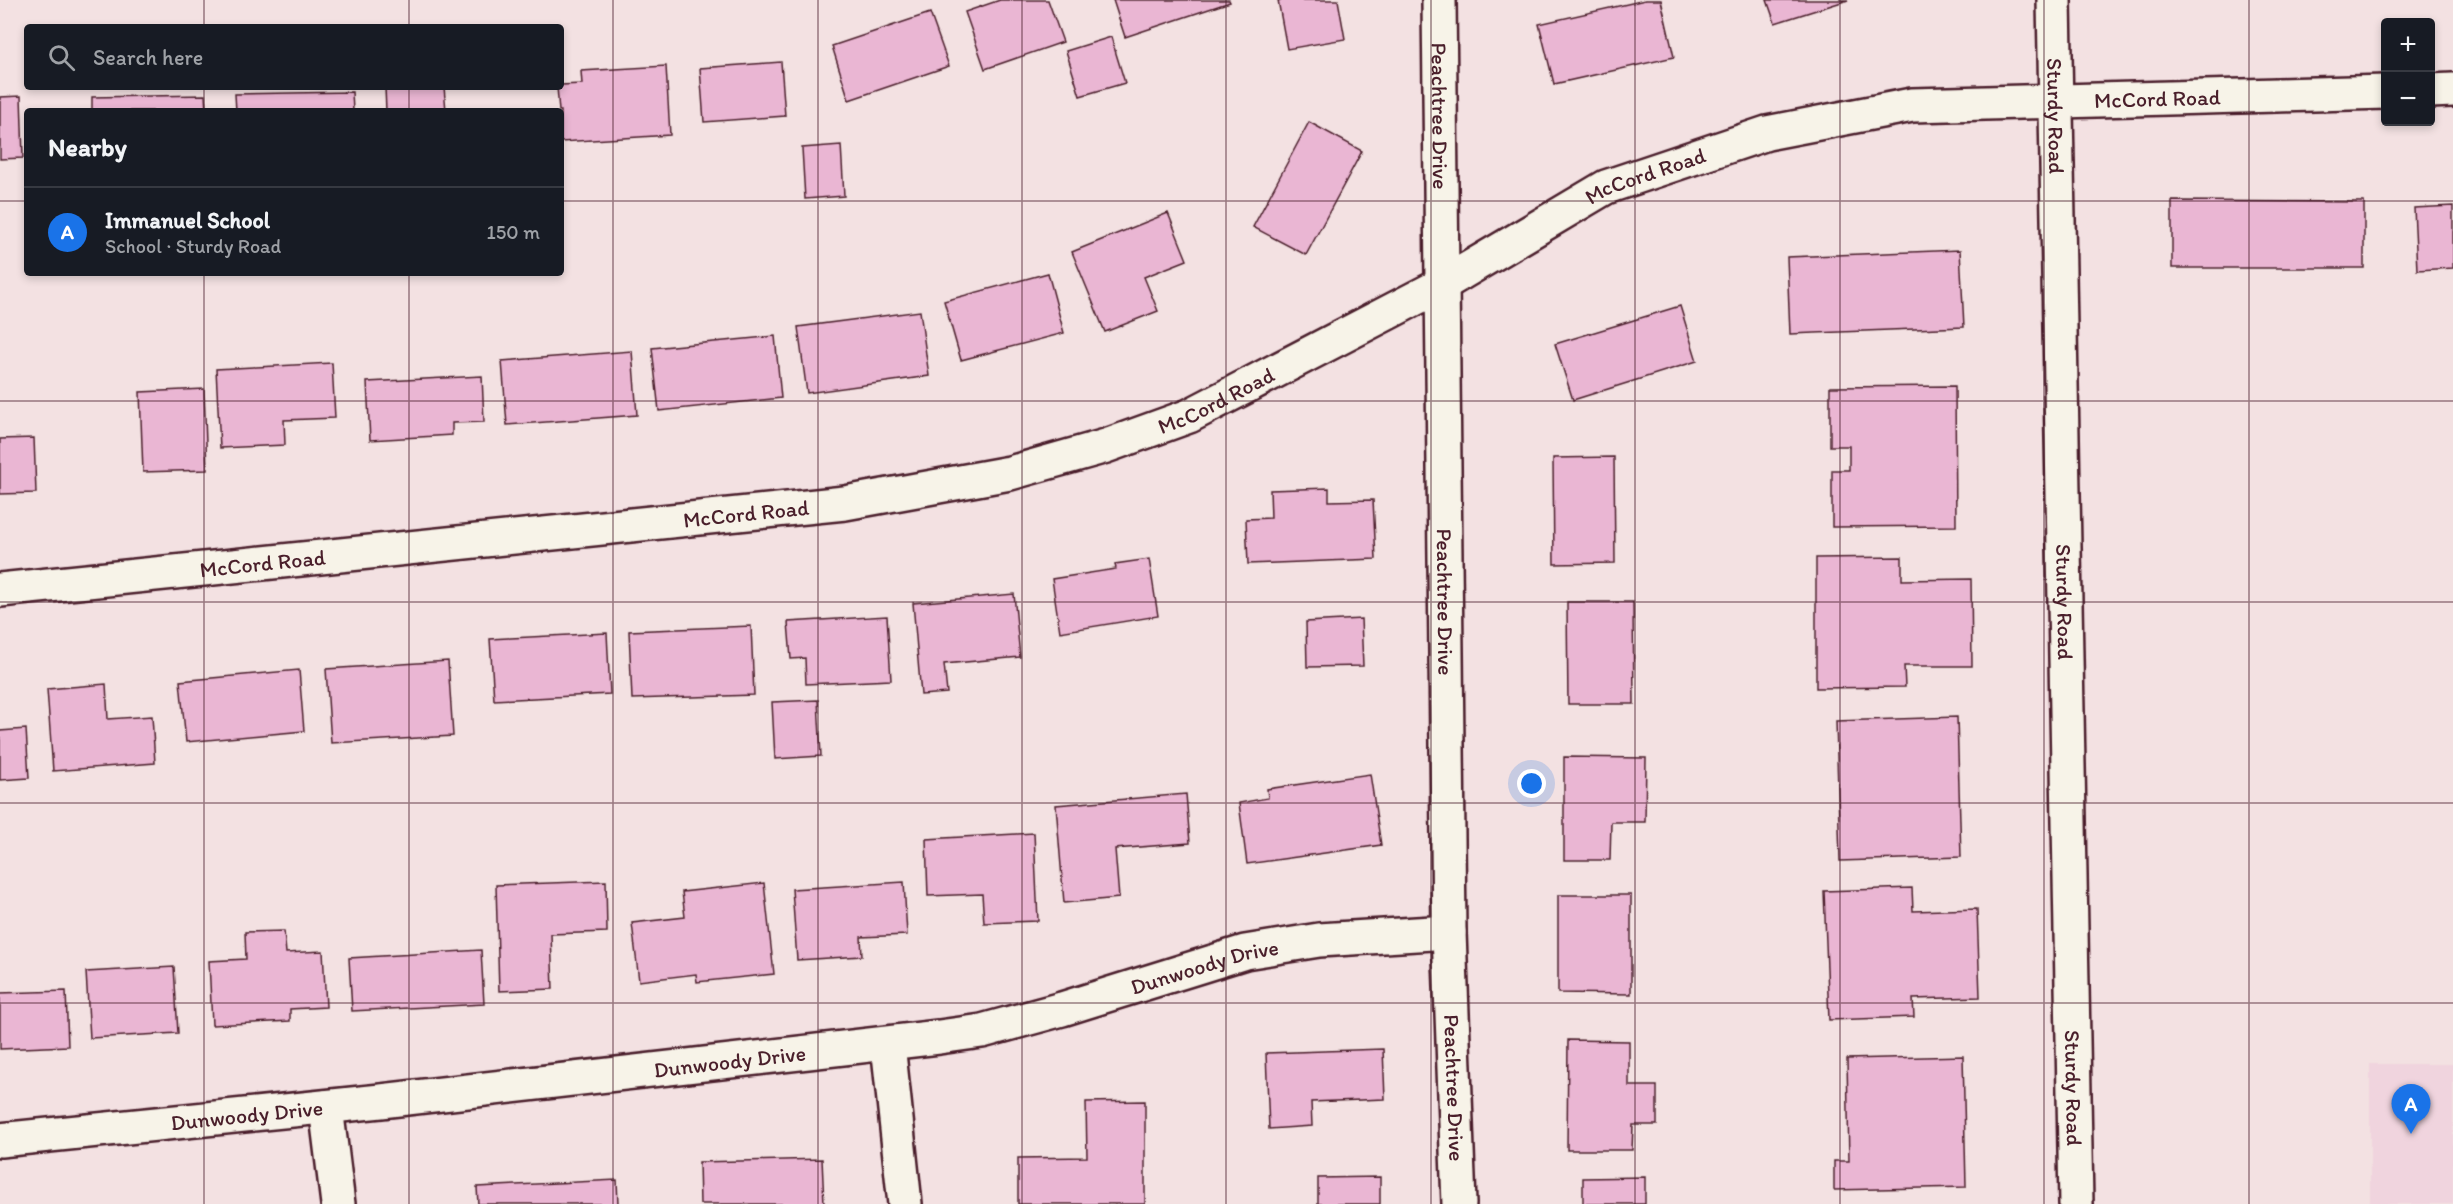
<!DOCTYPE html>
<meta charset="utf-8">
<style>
:root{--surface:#171b24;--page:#20242c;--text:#f1f3f6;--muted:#9ea1a6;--line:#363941;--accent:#1a73e8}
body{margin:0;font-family:Itim,sans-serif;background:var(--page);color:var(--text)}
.controls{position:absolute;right:18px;top:18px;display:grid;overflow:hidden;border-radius:6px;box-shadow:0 3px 9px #0003}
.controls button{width:54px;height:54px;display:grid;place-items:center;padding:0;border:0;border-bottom:2px solid var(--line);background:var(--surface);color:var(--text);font:30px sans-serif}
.you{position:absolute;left:1532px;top:784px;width:21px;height:21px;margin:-15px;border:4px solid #fff;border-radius:50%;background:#1a73e8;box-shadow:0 0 0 9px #1a73e833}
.badge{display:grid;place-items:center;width:39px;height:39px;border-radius:50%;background:var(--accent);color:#fff;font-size:20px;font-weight:700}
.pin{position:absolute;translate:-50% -50px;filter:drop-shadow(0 2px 3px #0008)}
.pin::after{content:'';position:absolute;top:32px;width:21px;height:18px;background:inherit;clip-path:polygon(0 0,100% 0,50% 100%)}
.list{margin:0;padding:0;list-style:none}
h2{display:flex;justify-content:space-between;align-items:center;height:78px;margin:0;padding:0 24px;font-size:26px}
h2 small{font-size:20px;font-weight:400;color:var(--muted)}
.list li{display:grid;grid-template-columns:39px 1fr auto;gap:18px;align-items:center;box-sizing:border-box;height:90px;padding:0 24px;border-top:2px solid var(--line)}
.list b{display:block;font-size:22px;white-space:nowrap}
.list p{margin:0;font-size:20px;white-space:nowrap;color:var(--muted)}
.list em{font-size:20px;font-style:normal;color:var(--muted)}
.icon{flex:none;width:33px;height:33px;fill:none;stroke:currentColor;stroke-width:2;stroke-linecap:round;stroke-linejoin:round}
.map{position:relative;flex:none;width:2453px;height:1204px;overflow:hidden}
.search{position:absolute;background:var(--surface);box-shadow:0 3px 9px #0003;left:24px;top:24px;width:540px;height:66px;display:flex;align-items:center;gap:15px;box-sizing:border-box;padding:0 21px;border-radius:6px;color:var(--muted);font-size:22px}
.panel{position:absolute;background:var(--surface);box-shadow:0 3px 9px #0003;left:24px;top:108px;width:540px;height:168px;border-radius:6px}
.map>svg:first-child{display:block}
.built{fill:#f0d4de}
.building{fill:#eab6d3;stroke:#4a1f2b;stroke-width:1.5}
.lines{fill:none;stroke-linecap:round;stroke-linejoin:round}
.minor-casing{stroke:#4a1f2b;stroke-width:38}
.minor{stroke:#f7f3e8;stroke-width:33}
.grid{fill:none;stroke:#4a1f2b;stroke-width:1.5;stroke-opacity:0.55}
.labels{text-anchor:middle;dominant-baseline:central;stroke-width:6;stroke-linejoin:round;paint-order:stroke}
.street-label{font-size:22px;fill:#4a1f2b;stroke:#f7f3e8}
</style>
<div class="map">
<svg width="2453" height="1204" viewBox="0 0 2453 1204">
<rect width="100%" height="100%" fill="#f3e1e2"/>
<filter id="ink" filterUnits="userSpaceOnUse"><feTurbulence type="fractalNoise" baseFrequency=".0167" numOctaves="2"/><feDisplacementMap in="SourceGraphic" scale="12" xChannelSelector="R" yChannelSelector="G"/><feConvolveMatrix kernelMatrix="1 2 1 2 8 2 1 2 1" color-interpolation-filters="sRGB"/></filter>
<g filter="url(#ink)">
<rect class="built" x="2370" y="1064" width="83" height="140"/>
<g class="building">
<path d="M1000,0H1048L1063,42L985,69L965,12Z"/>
<path d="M1113,0H1229L1230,2L1125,37Z"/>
<path d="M1278,0H1338L1345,39L1287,49Z"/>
<path d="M1645,0H1661L1674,57L1554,84L1539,24Z"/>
<path d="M1767,0H1848L1775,23Z"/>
<path d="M930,13L949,66L849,100L832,46Z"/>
<path d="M1111,37L1125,83L1080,96L1066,51Z"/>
<path d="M781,62L785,116L704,122L700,68Z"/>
<path d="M666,66L670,135L561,142V111H559L557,87H561V85L582,84L581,71Z"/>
<path d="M385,87H444L446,111L497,108L498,111H386Z"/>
<path d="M352,92L353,111H236L235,94Z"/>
<path d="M205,95L206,111H92V97Z"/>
<path d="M21,96L23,158L0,159V97Z"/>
<path d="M1309,122L1362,151L1306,255L1253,227Z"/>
<path d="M841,145L844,196L805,199L802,148Z"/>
<path d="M2172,201L2364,202V268H2172Z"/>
<path d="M2453,206V268L2417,270L2414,208Z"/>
<path d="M1168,213L1187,260L1144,277L1158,311L1105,332L1072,252Z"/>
<path d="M1960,250L1964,327L1790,334L1787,257Z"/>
<path d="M1048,273L1064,333L961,360L944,301Z"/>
<path d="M1680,306L1697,361L1573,400L1555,344Z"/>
<path d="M920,311L929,376L807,393L798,327Z"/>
<path d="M775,336L781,398L659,411L652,348Z"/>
<path d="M632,351L637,415L507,425L502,361Z"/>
<path d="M332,363L335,418L284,420L285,445L220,448L216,369Z"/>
<path d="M482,376L484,422L452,423V435L370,440L367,382Z"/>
<path d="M1955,386L1956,526L1832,527V470H1849V446H1830V387Z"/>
<path d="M204,389L207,470L143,472L140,392Z"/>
<path d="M34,438L36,493L0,494V439Z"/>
<path d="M1614,457L1615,563L1554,564L1553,458Z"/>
<path d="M1329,488V501L1373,500L1376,559L1248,564L1246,519L1271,518L1270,490Z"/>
<path d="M1902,557V580L1971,579L1972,666H1904L1905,687L1816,688V558Z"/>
<path d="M1149,559L1158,616L1060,632L1052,579L1116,569L1115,564Z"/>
<path d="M1014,594L1020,657L944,664L947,693L921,695L913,603Z"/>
<path d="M1567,602H1633L1634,704H1568Z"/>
<path d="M887,616L891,680L806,684L805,658L791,659L788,622Z"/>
<path d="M1361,619L1363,666L1307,667L1306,622Z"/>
<path d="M751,626L754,695L632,699L629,631Z"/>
<path d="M607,633L610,694L494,700L490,639Z"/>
<path d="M448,661L453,736L331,743L326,669Z"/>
<path d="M299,670L304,731L186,742L180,681Z"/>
<path d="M106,684L108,719L152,716L155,763L53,771L47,689Z"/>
<path d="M818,700L821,756L775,759L772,702Z"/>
<path d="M1957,717L1961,857L1840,861L1836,721Z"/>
<path d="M26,729L29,778L0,780V731Z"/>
<path d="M1564,757L1646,758L1645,822H1611L1610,860H1564Z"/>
<path d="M1370,774L1381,845L1247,864L1239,803L1268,798L1267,789Z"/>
<path d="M1186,794L1190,843L1115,849L1119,898L1064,903L1056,805Z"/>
<path d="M1034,833L1038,921L984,923L982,894L928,896L926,839Z"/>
<path d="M606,881L607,932L551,934L553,989L499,991L496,885Z"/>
<path d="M904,882L907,935L861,937L862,956L797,960L792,889Z"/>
<path d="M764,883L774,974L697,982L696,974L639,981L632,923L685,917L682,892Z"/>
<path d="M1912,888L1913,911L1977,909L1980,997L1913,999L1914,1017L1829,1020L1824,891Z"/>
<path d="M1558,895H1631V994L1558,993Z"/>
<path d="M284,931L286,953L323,951L326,1007L290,1009V1021L212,1025L209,961L246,959L245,932Z"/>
<path d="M481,950L484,1004L352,1011L349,958Z"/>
<path d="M174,967L178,1033L90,1038L86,972Z"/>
<path d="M66,991L68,1046L0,1049V993Z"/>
<path d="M1568,1040L1629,1041V1086H1657V1125H1633L1632,1150H1567Z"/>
<path d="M1383,1049L1385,1099L1311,1102L1312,1126L1269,1129L1266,1053Z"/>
<path d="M1963,1056L1966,1187L1834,1190V1161H1849L1847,1059Z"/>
<path d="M1145,1101V1204H1018V1158L1087,1157L1086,1102Z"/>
<path d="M822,1159L824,1204H700L699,1162Z"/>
<path d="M1380,1177V1204H1318V1178Z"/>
<path d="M1645,1177V1204H1583V1178Z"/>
<path d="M617,1180L618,1204H478L477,1187Z"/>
</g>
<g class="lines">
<g class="minor-casing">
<g id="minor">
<path id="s1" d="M1439,0L1449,932L1459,1204"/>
<path id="s2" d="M2054,0L2076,1204"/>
<path d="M2430,91L2453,90"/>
<path id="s3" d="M0,590L845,503L1010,473L1106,446L1189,416L1441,285L1606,187L1767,133L1912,105L2386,92"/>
<path d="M888,1044L905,1204"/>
<path d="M326,1107L338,1204"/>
<path id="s4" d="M0,1140L381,1101L939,1037L982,1031L1062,1009L1245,952L1319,940L1449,932"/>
</g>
</g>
<use href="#minor" class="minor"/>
</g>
</g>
<path class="grid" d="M204,0V27M409,0V27M613,0V1204M818,0V1204M1022,0V1204M1226,0V1204M1431,0V1204M1635,0V1204M1840,0V1204M2044,0V1204M2249,0V1204M204,87V111M409,87V111M0,201H27M561,201H2453M204,273V1204M409,273V1204M0,401H2453M0,602H2453M0,803H2453M0,1003H2453"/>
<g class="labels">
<g class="street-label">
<text stroke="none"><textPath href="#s3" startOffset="2244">McCord Road</textPath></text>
<text stroke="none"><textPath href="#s1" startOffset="116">Peachtree Drive</textPath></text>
<text stroke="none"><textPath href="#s2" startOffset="116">Sturdy Road</textPath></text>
<text stroke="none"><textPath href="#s3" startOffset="1722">McCord Road</textPath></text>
<text stroke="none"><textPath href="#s3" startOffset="1236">McCord Road</textPath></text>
<text stroke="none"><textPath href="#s3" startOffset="750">McCord Road</textPath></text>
<text stroke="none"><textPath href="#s3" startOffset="264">McCord Road</textPath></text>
<text stroke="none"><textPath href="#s1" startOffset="602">Peachtree Drive</textPath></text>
<text stroke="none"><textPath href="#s2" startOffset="602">Sturdy Road</textPath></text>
<text stroke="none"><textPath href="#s4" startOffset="1220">Dunwoody Drive</textPath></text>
<text stroke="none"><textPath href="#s4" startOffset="734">Dunwoody Drive</textPath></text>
<text stroke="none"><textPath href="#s1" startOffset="1088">Peachtree Drive</textPath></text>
<text stroke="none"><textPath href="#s2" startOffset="1088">Sturdy Road</textPath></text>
<text stroke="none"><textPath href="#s4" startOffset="248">Dunwoody Drive</textPath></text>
</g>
</g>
</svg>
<div class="controls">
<button>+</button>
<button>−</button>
</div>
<div class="you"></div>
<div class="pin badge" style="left:2411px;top:1134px">A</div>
<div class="search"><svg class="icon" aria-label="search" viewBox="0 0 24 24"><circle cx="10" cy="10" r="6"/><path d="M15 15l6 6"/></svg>Search here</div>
<section class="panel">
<h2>Nearby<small></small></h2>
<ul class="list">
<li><span class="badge">A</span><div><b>Immanuel School</b><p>School · Sturdy Road</p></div><em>150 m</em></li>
</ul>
</section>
</div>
